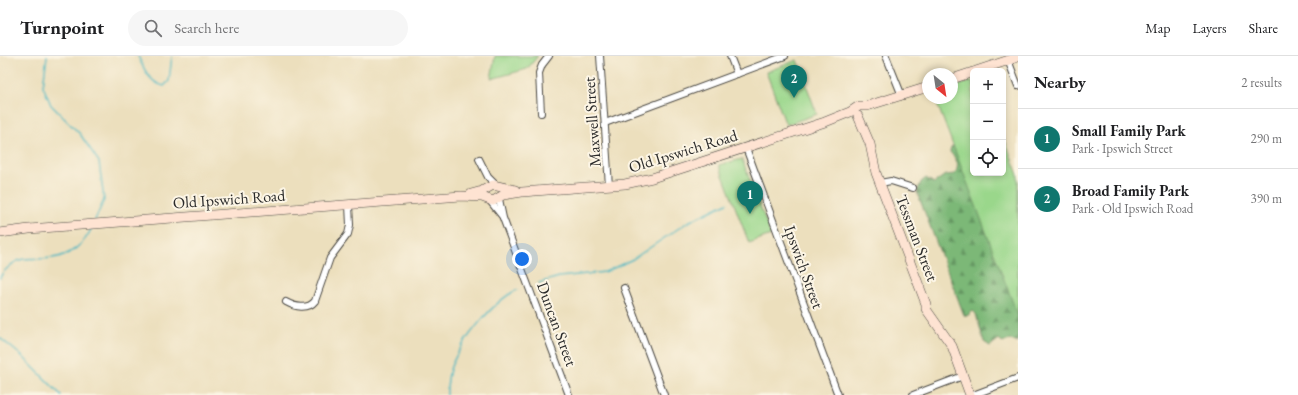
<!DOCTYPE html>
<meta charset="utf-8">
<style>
:root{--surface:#fff;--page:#f6f6f6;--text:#202124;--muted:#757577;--line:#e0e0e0;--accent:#0f766e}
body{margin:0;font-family:"EB Garamond",serif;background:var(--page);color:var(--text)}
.controls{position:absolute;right:12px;top:12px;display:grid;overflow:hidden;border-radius:6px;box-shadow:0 2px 6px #0003}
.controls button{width:36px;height:36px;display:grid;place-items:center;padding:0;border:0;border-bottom:1px solid var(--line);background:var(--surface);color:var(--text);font:20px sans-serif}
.compass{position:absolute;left:922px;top:12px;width:36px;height:36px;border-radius:50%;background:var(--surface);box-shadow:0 2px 6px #0003;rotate:150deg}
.you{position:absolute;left:522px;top:203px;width:14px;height:14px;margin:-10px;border:3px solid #fff;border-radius:50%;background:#1a73e8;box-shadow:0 0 0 6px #1a73e833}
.badge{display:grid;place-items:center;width:26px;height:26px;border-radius:50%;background:var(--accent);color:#fff;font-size:13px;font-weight:700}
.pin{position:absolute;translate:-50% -33px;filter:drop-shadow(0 1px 2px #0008)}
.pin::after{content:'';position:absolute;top:21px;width:14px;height:12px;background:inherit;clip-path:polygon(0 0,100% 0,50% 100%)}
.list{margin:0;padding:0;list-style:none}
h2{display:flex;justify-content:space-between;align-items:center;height:52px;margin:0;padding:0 16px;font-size:17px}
h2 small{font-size:13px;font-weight:400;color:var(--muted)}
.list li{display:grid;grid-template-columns:26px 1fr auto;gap:12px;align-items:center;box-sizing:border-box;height:60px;padding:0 16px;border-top:1px solid var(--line)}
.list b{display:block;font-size:15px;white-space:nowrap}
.list p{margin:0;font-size:13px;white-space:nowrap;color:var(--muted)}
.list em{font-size:13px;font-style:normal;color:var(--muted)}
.icon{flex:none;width:22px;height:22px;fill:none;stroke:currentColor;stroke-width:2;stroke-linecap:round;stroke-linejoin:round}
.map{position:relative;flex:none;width:1018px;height:339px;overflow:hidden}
header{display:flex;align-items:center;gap:24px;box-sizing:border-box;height:56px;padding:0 20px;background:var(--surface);border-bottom:1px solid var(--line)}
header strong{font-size:19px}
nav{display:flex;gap:22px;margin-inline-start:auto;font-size:14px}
.search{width:280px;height:36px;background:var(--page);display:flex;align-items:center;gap:10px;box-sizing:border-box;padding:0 14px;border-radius:22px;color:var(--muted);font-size:15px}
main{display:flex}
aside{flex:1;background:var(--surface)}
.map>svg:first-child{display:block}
.forest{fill:url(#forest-firs);stroke:#537251}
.park{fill:#9ad78b;stroke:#62815b}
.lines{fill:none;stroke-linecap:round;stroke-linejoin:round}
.stream{stroke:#49b7c2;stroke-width:1.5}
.street-casing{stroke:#484641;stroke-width:8}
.secondary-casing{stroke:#484641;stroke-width:10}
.street{stroke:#fff;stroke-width:6}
.secondary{stroke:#fee3d2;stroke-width:9}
.labels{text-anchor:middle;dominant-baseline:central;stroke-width:4;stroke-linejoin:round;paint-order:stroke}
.street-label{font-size:16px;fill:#2b2b2b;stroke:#fcf5e5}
</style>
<header>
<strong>Turnpoint</strong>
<div class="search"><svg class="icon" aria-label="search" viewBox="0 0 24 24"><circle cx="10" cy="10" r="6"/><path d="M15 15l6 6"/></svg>Search here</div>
<nav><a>Map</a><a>Layers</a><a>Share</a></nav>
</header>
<main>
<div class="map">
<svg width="1018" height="339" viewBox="0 0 1018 339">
<defs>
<pattern id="forest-firs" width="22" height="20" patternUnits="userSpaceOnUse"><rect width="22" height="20" fill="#7bb877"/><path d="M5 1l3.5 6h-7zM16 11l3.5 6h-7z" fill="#659662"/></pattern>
</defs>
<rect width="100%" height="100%" fill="#fcf5e5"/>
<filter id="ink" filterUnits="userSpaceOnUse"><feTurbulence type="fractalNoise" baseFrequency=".025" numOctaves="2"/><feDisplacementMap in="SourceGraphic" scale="8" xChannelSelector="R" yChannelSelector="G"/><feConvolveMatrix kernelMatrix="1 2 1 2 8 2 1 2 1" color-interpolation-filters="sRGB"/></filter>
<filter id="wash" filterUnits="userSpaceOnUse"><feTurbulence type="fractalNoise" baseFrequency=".012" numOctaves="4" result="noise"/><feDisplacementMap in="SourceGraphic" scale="16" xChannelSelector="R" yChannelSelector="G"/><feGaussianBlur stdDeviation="0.9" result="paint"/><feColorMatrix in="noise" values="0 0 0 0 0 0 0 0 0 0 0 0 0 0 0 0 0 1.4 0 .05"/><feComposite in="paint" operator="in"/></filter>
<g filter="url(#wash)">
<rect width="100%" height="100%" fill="#ecdfbd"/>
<path class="forest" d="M956,88L973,117H1003L1018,125V287L1011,284L1002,286L999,283L990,290L984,286L976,258L973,255L967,260L964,259L917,136L921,126L926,122L934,127L945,119L955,118C960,108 957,104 950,96L951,92Z"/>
<g class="park">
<path d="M495,0H538L527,13L491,23Z"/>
<path d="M797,4L817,58L786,69L766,16Z"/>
<path d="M973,25V117H1003V79L1018,119V260L935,42H952V31Z"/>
<path d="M742,103L771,179L749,187L719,109Z"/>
</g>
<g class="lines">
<g class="stream">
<path d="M47,0L43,30L51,49L80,78L99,106L104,144L95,164"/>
<path d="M138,0C144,13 149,26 164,30L169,25L172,0"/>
<path d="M0,222C2,216 13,206 20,204C30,201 42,204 52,202C70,200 85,188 92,171"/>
<path d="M539,227L559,221L605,216L633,203L688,166L727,147"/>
<path d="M0,282L22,300L61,339"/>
<path d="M447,339C447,330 448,317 452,308C463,284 493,245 517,234"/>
</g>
</g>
</g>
<g filter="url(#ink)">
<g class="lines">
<g class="street-casing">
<g id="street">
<path d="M600,0L609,130"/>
<path d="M730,0L737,18"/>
<path d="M886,0L902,40"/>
<path d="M1008,4L1018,30"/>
<path d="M541,57L539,17L542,9L549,0"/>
<path d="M605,67L785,0"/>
<path d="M746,92L838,339"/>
<path d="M479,103L488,121L496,129"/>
<path d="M880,127L891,125L913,132"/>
<path d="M499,143L503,162L569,339"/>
<path d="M490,145L502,160"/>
<path d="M624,232L664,339"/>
<path d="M286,246C295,251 308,254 315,245L330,202L348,178L350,169L349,149"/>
<path d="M913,339L963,320"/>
<path d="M973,339L1018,322"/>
</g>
</g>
<g class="secondary-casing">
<g id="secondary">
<path d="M976,15L1018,1"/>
<path d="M952,23L973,16"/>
<path d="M858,60L870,88L876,117L926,248V253L952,290L970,339"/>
<path d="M471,138L482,135L493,129L515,134"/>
<path d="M0,177L29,173L461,140L482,141L493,145L503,139L522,136L625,128L652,122L825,66L850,56L859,50H867L928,31"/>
</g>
</g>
<use href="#street" class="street"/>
<use href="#secondary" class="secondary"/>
</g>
</g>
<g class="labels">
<g class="street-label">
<text transform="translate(592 66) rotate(-94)">Maxwell Street</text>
<text transform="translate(683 95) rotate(-17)">Old Ipswich Road</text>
<text transform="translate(229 143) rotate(-4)">Old Ipswich Road</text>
<text transform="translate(917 182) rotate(69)">Tessman Street</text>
<text transform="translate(804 211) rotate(70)">Ipswich Street</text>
<text transform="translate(557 268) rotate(70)">Duncan Street</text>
</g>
</g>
</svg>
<div class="controls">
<button>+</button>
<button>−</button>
<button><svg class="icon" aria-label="locate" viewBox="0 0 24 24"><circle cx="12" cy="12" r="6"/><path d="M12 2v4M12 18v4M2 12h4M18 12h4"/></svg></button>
</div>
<svg class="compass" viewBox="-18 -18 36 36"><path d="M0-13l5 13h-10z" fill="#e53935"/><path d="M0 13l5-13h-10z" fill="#757577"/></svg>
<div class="you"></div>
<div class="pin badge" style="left:750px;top:158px">1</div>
<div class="pin badge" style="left:794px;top:42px">2</div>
</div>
<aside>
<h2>Nearby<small>2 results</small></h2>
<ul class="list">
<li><span class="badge">1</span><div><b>Small Family Park</b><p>Park · Ipswich Street</p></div><em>290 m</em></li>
<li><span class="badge">2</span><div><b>Broad Family Park</b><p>Park · Old Ipswich Road</p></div><em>390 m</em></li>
</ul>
</aside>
</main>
